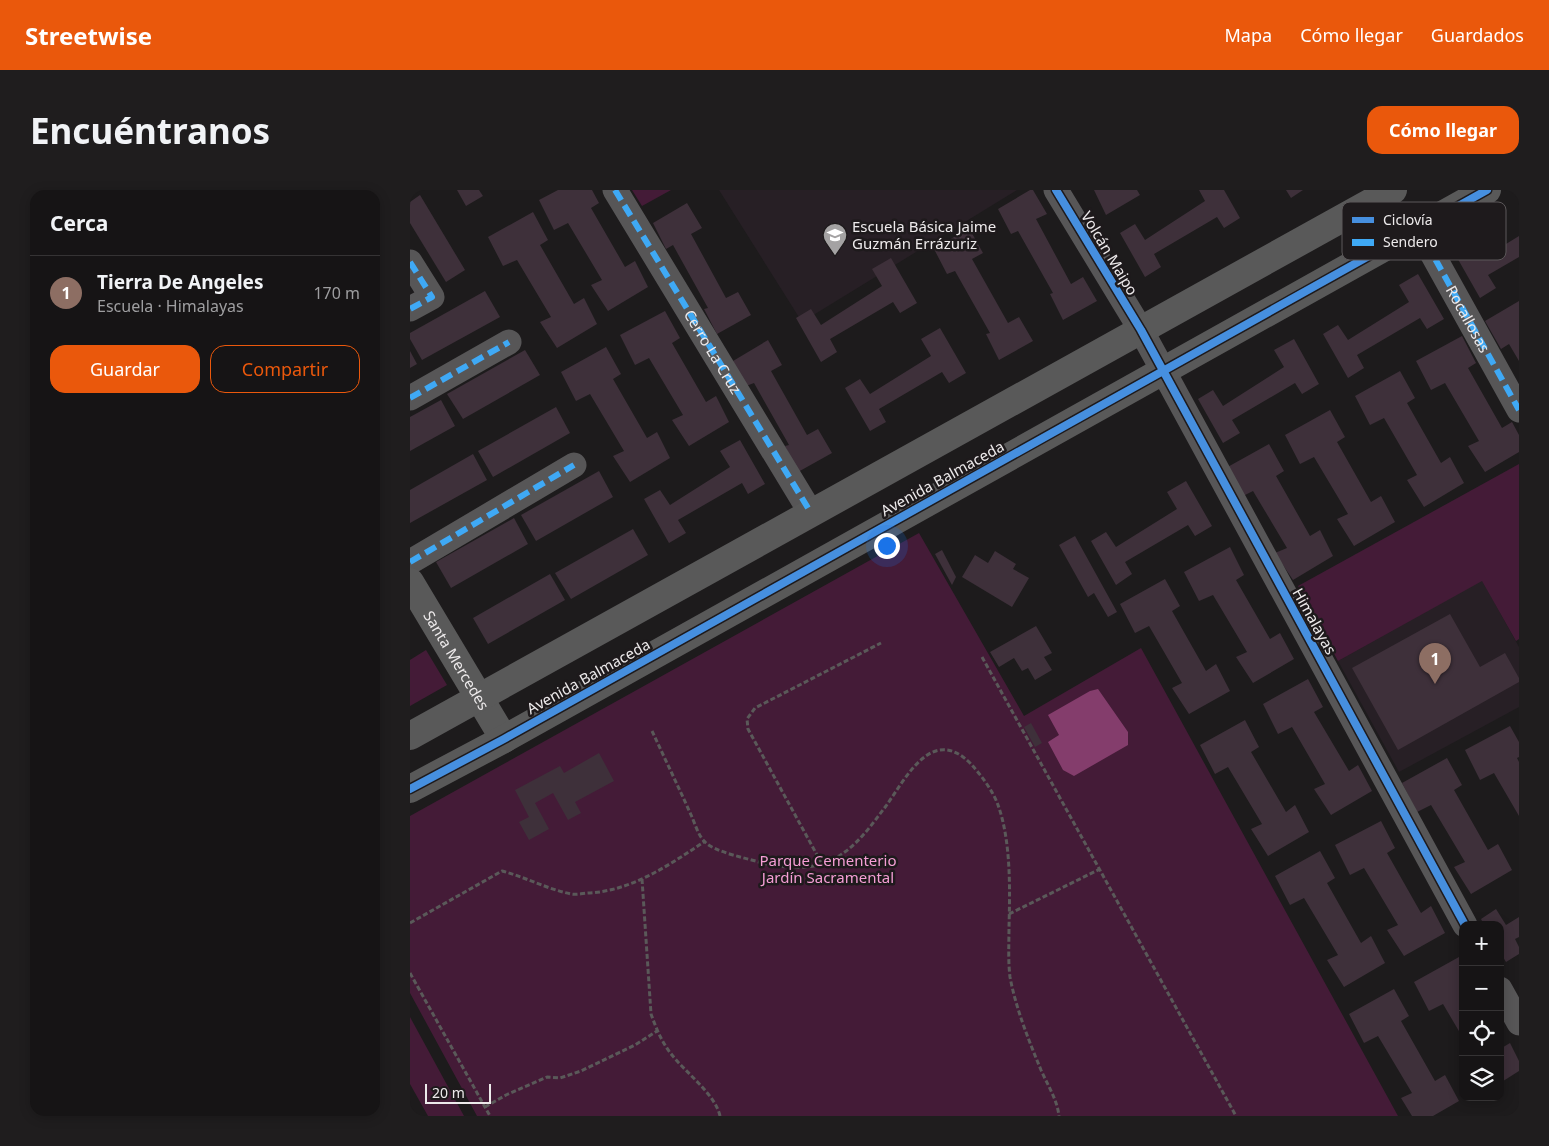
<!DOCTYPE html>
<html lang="es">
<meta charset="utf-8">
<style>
:root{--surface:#161415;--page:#1f1d1e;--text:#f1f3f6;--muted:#9e9ea0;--line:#353334;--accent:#ea580c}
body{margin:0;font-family:"Noto Sans",sans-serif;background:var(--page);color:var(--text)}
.controls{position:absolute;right:15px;bottom:15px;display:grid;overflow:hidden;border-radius:10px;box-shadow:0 2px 12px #0003}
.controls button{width:45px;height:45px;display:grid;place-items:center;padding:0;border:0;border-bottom:1px solid var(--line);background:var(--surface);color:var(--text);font:25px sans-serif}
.scale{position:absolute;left:15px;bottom:12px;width:66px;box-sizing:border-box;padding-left:5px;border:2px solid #edeaeb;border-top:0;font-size:14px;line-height:18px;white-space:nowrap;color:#edeaeb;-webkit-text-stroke:4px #1e1a1c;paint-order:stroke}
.you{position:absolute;left:476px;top:355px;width:18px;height:18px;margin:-12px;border:4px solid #fff;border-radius:50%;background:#1a73e8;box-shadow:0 0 0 8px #1a73e833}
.badge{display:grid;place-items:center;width:32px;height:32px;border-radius:50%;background:var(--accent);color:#fff;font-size:16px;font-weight:700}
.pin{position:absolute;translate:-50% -41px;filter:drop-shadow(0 1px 2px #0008)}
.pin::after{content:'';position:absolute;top:26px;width:18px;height:15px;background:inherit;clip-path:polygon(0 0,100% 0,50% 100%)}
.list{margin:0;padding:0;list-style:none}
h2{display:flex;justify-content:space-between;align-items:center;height:65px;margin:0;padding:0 20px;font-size:21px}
h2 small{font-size:16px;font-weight:400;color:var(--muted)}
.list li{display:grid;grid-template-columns:32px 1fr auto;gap:15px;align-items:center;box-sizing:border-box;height:75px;padding:0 20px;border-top:1px solid var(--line)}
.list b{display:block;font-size:19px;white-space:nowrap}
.list p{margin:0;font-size:16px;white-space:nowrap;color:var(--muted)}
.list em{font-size:16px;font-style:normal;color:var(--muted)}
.actions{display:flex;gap:10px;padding:15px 20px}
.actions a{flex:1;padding:11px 0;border:1px solid var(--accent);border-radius:15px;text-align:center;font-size:18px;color:var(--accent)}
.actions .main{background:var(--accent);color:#fff}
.icon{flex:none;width:28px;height:28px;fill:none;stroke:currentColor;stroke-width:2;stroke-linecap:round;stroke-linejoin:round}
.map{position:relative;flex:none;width:1109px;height:926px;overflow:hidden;border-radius:15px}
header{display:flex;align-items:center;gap:30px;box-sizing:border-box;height:70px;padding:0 25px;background:var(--accent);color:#fff}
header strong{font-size:24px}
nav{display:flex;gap:28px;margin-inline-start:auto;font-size:18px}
.intro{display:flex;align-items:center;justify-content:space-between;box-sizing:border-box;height:120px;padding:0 30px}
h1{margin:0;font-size:35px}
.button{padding:12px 22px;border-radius:15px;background:var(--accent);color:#fff;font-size:18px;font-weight:700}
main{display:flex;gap:30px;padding:0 30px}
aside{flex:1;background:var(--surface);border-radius:15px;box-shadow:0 2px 12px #0003}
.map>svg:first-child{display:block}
.built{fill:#271f25}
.green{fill:#441b37}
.water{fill:#843d6c}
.building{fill:#3e303a}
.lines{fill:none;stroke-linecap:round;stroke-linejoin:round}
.path{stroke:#5a5959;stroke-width:3;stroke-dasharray:5 2.5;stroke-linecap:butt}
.street{stroke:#575657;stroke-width:25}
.secondary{stroke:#595959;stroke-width:28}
.quiet{stroke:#3fa9f5;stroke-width:6;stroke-dasharray:12 6;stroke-linecap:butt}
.cycleway-casing{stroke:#1e1a1c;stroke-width:11}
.cycleway{stroke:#468fdf;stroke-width:8}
.labels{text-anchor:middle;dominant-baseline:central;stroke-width:5;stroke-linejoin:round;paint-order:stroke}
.poi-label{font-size:15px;fill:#edeaeb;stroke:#1e1a1c;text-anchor:start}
.street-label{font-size:15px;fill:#edeaeb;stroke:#1e1a1c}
.park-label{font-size:15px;fill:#f59ed5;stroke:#1e1a1c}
.key{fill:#1e1a1c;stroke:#5c585a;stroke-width:1}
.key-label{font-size:14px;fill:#edeaeb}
</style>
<header>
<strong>Streetwise</strong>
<nav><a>Mapa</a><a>Cómo llegar</a><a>Guardados</a></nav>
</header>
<div class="intro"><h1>Encuéntranos</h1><a class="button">Cómo llegar</a></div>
<main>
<aside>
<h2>Cerca<small></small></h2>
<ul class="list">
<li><span class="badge" style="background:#8d6e63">1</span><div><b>Tierra De Angeles</b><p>Escuela · Himalayas</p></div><em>170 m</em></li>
</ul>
<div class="actions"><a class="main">Guardar</a><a>Compartir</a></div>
</aside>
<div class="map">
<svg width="1109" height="926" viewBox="0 0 1109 926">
<rect width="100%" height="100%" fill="#1d1b1c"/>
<g class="built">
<path d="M309,0H607L392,132Z"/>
<path d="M1072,390L1109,457V517L989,582L928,471Z"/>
</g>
<g class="green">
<path d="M222,0H261L232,16Z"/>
<path d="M1109,274V449L1106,451L1072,391L928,471L888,396Z"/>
<path d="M509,343L614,526L731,458L988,926H67L0,803V626Z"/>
<path d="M16,460L37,495L0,516V470Z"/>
<path d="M0,827L54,926H18L0,894Z"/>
</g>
<path class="water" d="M688,499L718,542V555L664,586L653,580L638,552L649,545L638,525L680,501Z"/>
<g class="building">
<path d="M47,0H69L73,6L56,16Z"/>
<path d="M148,0H182L189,13L181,18L215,77L225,71L238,97L198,121L181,95L192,90L158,33L144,40L129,10Z"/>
<path d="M620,0H623L637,24L626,29L661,94L673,87L687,111L653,130L640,104L643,103L608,41L601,44L588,19Z"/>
<path d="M684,0H727L730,5L696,25Z"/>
<path d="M789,0H814L830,28L814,38L807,27L744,64L751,77L735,87L710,43L725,34L735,50L795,11Z"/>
<path d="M876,0H893L881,8Z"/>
<path d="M10,5L55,80L36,92L0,33V12Z"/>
<path d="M277,13L292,38L281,44L316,108L328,102L341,125L307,144L294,119L298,118L263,55L256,59L243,33Z"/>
<path d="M123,22L138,50L130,55L164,114L174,108L187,134L147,158L130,132L141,127L107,70L93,76L78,47Z"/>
<path d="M559,38L573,63L562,69L598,133L609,127L623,151L589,170L576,144L580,143L545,81L537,84L524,59Z"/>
<path d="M1109,46V67L1078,85L1086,98L1070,108L1045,64L1060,55L1070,70Z"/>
<path d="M481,68L507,113L490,123L483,112L420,149L427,162L411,172L386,128L401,119L411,135L472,96L462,79Z"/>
<path d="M1008,84L1034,129L1017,139L1010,128L947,165L954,178L938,188L913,144L928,135L938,150L999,112L989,95Z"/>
<path d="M75,101L90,127L12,170L0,149V143Z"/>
<path d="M1109,111V171L1099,154L1091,159L1075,131Z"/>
<path d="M255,121L270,148L262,153L296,212L306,206L319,232L279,256L262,230L273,225L239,168L225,175L210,145Z"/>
<path d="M530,138L556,183L539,193L532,182L469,219L476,232L460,241L435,198L450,189L460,204L521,166L511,149Z"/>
<path d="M1052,146L1066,173L1058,178L1092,238L1102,232L1109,245V262L1075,282L1058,256L1069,251L1035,193L1021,200L1006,171Z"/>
<path d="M884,149L909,194L892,204L885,193L822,230L830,243L813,253L788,209L803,200L813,216L874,177L864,160Z"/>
<path d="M358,150L372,175L361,181L397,245L408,239L422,263L388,282L375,256L379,255L344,193L336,196L323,171Z"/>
<path d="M196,157L211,184L203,189L237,248L247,242L260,268L220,292L203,266L214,261L180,204L166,211L151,182Z"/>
<path d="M115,160L130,185L53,229L37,204Z"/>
<path d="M0,161L7,174L0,178Z"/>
<path d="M990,181L1005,208L997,213L1031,273L1040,267L1054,293L1014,317L997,290L1007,285L974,228L960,235L945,206Z"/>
<path d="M31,210L45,236L0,261V227Z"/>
<path d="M146,217L160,243L83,287L68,261Z"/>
<path d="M920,220L935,247L927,252L961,312L971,306L985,332L944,356L927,329L938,324L904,267L890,274L875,245Z"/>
<path d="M330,250L355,294L338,304L332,293L268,330L276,343L259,353L234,309L250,300L260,315L320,277L310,261Z"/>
<path d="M859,254L874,281L866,286L900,346L910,340L923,366L883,390L865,363L877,358L843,301L829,308L814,279Z"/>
<path d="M63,264L77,290L0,333V300Z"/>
<path d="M189,281L203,307L126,351L111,325Z"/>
<path d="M776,291L802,336L785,346L778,335L715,372L722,384L706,395L681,351L696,342L706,357L767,319L757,302Z"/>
<path d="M104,328L118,354L41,398L26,372Z"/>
<path d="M223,339L238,365L161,409L145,383Z"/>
<path d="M665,346L707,422L698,427L684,403L678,407L649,355Z"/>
<path d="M820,357L834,385L826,390L860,449L870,443L884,469L843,493L826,467L837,462L803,405L789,411L774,382Z"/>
<path d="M532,360L546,387L542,395L525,364Z"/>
<path d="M585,361L606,374L603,379L619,388L602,417L552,387L565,365L578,373Z"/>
<path d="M140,384L155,410L78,454L63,428Z"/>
<path d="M755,389L770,416L762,421L796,481L806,474L820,501L779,524L762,498L772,493L739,436L725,443L710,414Z"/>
<path d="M1040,424L1070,477L1095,463L1109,488V492L988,560L942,478Z"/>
<path d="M626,436L642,463L634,467L642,480L625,490L618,478L612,481L604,468L589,477L580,462Z"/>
<path d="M898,489L913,517L904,522L939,581L948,575L962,601L921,625L904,599L915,594L882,537L868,544L853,514Z"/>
<path d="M835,530L849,557L841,562L876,622L885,615L899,642L858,666L841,639L852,634L818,577L805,584L790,555Z"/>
<path d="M621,533L632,553L625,557L614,537Z"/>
<path d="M1100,536L1109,552V567L1107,568L1109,572V626L1084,583L1070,590L1055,560Z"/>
<path d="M189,563L204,591L165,612L171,623L158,630L143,603L125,613L139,639L119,650L109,632L119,627L105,600L150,576L154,583Z"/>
<path d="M1037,568L1052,595L1044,600L1078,660L1088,654L1102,680L1061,704L1044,677L1055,672L1021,615L1007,622L992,593Z"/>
<path d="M971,631L985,658L977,663L1011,723L1021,716L1035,743L994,766L977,740L988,735L954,678L940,685L925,655Z"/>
<path d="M910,661L925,688L917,693L951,753L961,746L975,773L934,797L917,770L928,765L894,708L880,715L865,686Z"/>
<path d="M1086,719L1096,735L1109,727V747L1105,749L1109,757V764L1096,772L1090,762V735H1074L1071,729Z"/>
<path d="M1049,767L1053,774V848L1033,814L1019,821L1004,792Z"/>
<path d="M984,799L999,826L991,831L1025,891L1035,885L1049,911L1023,926H1002L991,908L1002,903L968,846L954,853L939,824Z"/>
<path d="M1100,853L1109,871V881L1090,893V859Z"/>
</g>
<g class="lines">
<g class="path">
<path d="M572,467L826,926"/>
<path d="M242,541C255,569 269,598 282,627C285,634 289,647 295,652C305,662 335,668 349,672C376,679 407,682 432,664C450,652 463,633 476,616C496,588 522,534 561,574C571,585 583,601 588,615C601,651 600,699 599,737C599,754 598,771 600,787C606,819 619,851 631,880C638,896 647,909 649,926"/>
<path d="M412,674L338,539L337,529L345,518L471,453"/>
<path d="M232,689L241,824C246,838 252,853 262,865C276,883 305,904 310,926"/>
<path d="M599,724L690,679"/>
<path d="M0,733L92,681C115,687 137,699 161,704C167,705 174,703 180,703C223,700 259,675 294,652"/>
<path d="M0,783L80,926"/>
<path d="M75,917L96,905L137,887L150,888L171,881L225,855L247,841"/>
</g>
<g class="street">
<path id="s1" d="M205,0L401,323"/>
<path d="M646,0L731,140L1055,735"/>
<path id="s2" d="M1008,38L1109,220"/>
<path d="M0,72L22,107L0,119"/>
<path d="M0,208L99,152"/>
<path d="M0,372L164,275"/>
<path d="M1090,799L1109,833"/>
</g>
<g class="secondary">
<path id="s3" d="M0,392L94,549"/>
<path d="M0,546L983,0"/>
<path d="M0,599L94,549L1077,0"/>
</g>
<g class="quiet">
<path d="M205,0L401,323"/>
<path d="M1008,38L1109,220"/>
<path d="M0,72L22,107L0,119"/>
<path d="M0,208L99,152"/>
<path d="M0,372L164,275"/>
</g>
<g class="cycleway-casing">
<g id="cycleway">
<path d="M646,0L731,140L1055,735"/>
<path d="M0,599L94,549L1077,0"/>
</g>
</g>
<use href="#cycleway" class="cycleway"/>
</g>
<defs>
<g id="school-pin" transform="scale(1.25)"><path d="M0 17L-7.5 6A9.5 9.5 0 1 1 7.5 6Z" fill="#a4a2a3" stroke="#1e1a1c"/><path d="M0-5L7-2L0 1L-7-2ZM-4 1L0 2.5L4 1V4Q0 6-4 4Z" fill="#fff"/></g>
</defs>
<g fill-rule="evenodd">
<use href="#school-pin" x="425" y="45"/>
</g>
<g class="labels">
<g class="poi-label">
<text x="442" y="36">Escuela Básica Jaime<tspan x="442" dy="17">Guzmán Errázuriz</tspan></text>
</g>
<g class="street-label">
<text transform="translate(700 63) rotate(59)">Volcán Maipo</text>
<text stroke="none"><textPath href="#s2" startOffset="104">Rocallosas</textPath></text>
<text stroke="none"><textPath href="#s1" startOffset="189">Cerro La Cruz</textPath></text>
<text transform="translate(532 288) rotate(-29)">Avenida Balmaceda</text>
<text transform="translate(905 431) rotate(61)">Himalayas</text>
<text stroke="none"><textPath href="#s3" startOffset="91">Santa Mercedes</textPath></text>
<text transform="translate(178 486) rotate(-29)">Avenida Balmaceda</text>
</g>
<g class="park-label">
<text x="418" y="670">Parque Cementerio<tspan x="418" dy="17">Jardín Sacramental</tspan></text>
</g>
</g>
<rect x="932" y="12" width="164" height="58" rx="8" class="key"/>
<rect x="942" y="27" width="22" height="6" fill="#468fdf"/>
<rect x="942" y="49" width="22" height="7" fill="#3fa9f5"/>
<g class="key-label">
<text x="973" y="35">Ciclovía</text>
<text x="973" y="57">Sendero</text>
</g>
</svg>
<div class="controls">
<button>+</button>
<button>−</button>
<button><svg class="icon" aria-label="locate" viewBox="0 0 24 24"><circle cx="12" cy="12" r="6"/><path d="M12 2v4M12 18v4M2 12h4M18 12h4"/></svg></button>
<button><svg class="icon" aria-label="layers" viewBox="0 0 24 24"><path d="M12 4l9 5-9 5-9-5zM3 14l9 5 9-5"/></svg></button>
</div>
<div class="scale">20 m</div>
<div class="you"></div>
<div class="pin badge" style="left:1025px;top:494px;background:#8d6e63">1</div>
</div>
</main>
